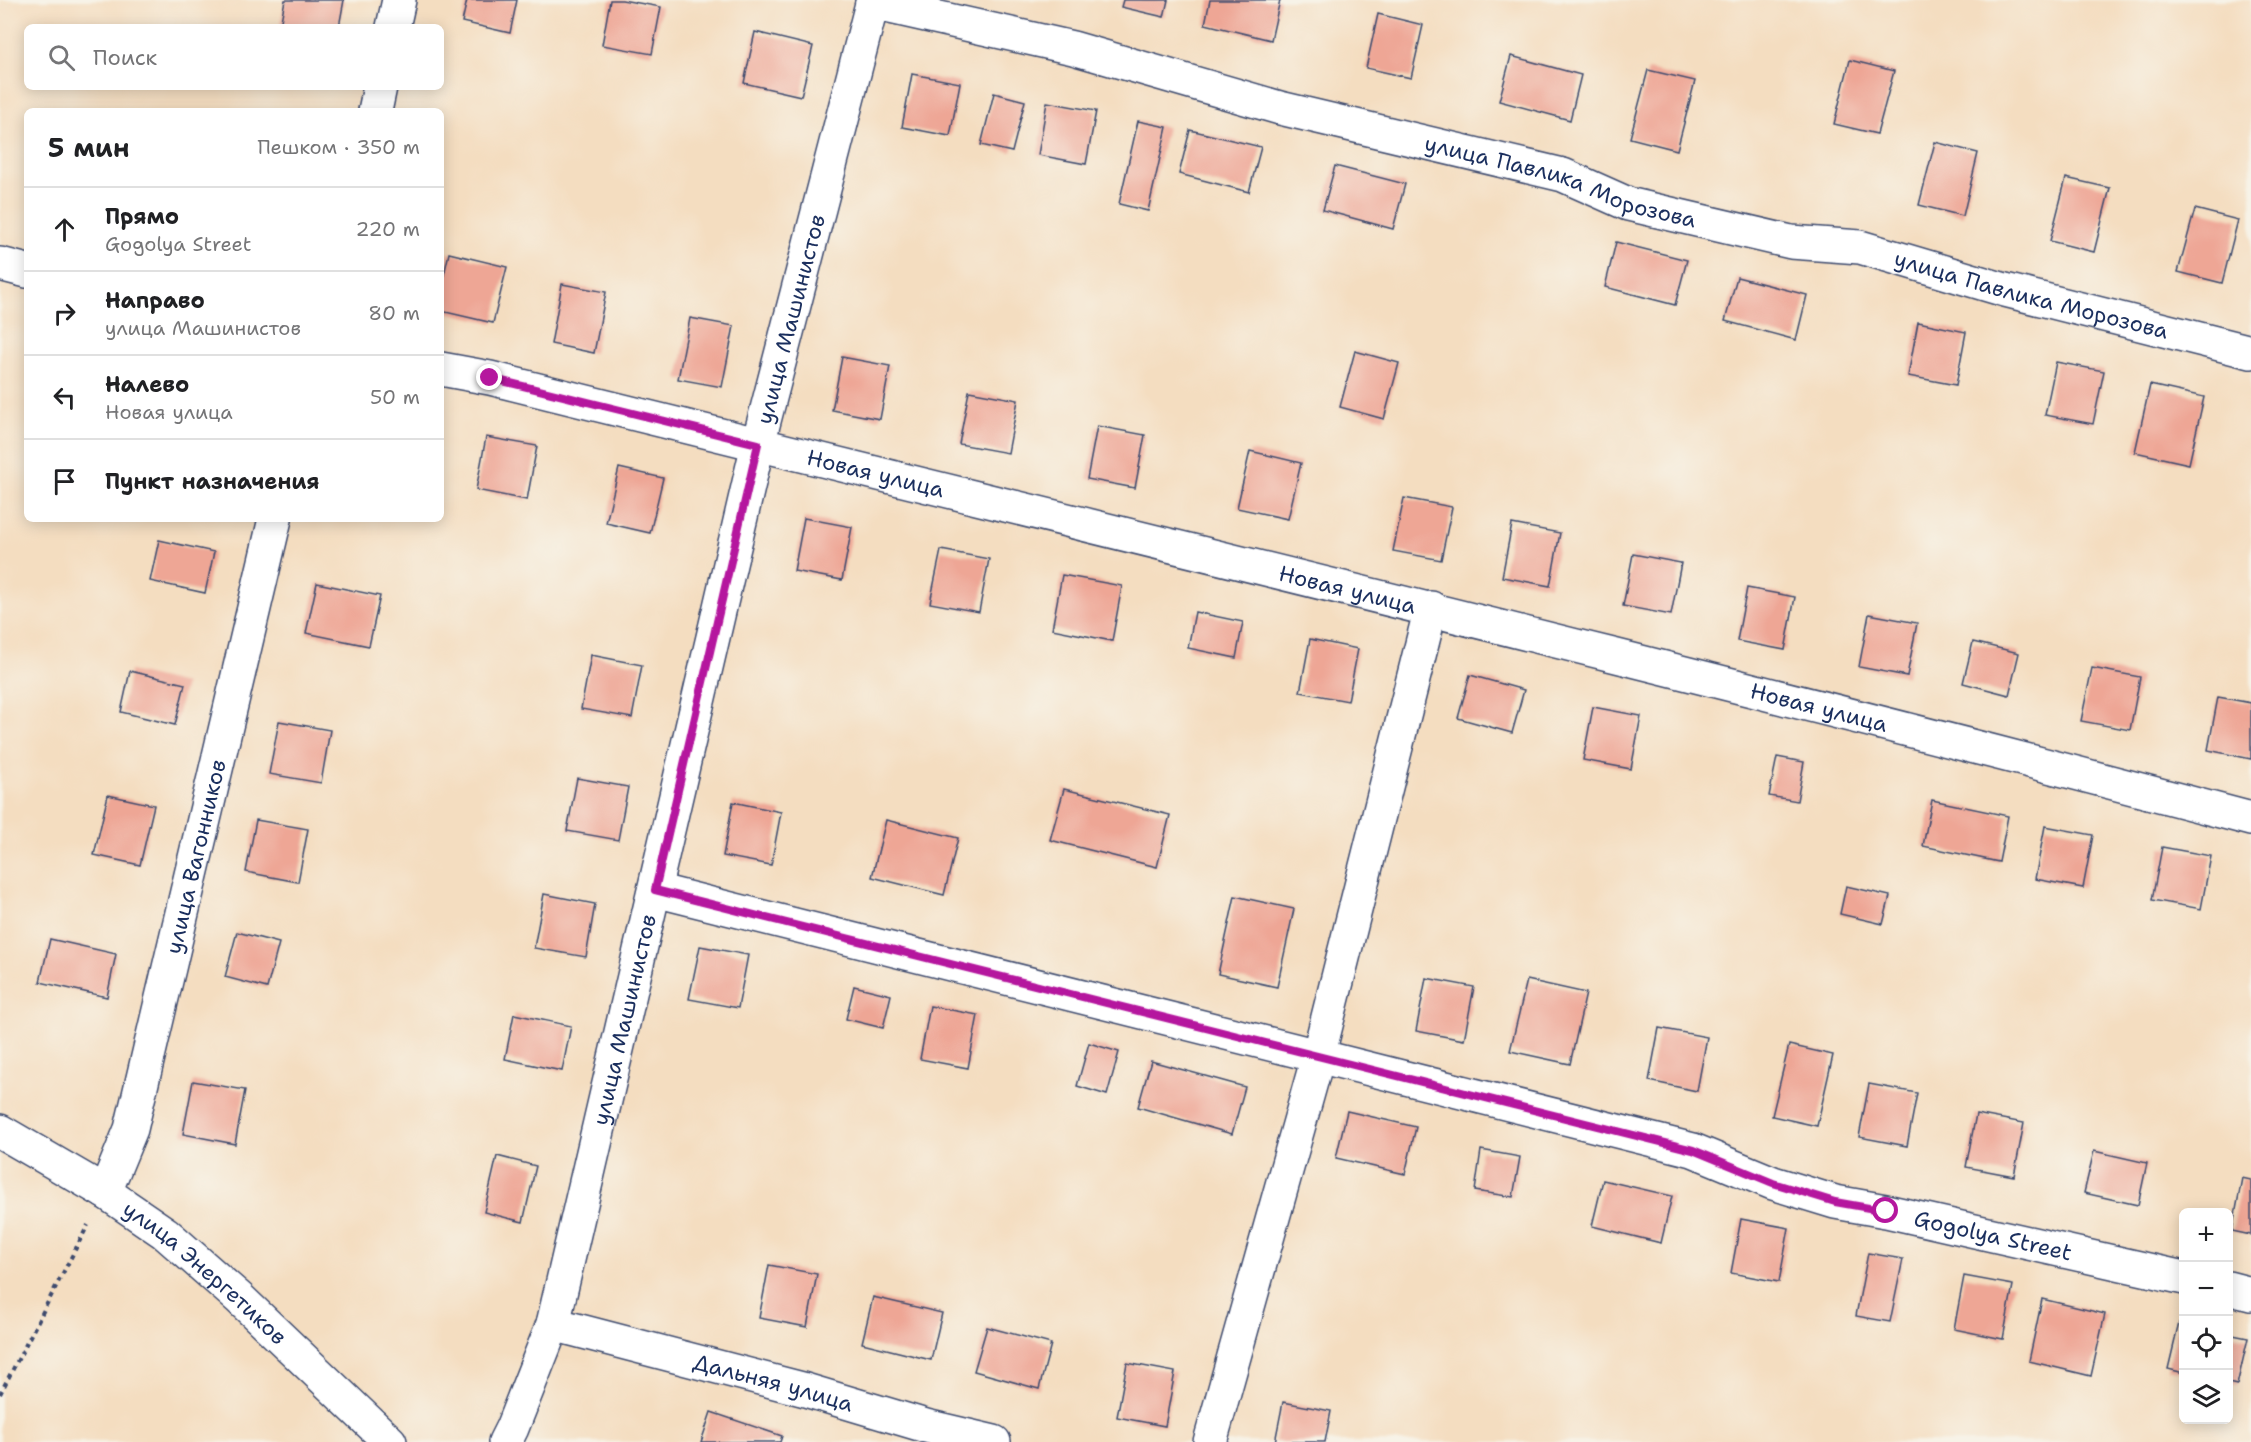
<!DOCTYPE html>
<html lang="ru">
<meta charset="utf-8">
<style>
:root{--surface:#fff;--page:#f2f2f2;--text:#202124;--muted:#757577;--line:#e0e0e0}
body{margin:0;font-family:"Shantell Sans",sans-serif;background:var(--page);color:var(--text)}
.controls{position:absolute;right:18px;bottom:18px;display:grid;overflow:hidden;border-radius:9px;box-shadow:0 3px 15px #0003}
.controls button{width:54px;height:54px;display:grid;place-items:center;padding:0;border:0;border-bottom:2px solid var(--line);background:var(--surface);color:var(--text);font:30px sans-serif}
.stop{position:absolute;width:18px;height:18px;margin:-14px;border:4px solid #b5179e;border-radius:50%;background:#fff}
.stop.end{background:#b5179e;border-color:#fff;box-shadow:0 2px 6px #0008}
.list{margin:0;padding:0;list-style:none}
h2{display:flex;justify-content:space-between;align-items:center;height:78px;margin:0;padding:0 24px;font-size:26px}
h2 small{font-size:20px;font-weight:400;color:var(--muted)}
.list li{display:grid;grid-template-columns:39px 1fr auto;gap:18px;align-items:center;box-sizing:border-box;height:84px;padding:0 24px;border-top:2px solid var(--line)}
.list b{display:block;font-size:22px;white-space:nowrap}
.list p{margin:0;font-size:20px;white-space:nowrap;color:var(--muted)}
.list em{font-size:20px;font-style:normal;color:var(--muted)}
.icon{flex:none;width:33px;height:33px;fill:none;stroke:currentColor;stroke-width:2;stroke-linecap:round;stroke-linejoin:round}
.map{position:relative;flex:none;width:2251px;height:1442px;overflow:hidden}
.search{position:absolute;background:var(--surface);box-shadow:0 3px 15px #0003;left:24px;top:24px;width:420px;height:66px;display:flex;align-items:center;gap:15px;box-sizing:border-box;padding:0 21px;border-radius:9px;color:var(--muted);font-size:22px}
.panel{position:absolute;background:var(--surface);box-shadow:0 3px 15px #0003;left:24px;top:108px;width:420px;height:414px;border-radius:9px}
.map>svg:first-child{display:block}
.building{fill:#eea695}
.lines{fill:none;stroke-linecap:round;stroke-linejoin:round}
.minor-casing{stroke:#3c496d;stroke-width:36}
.tertiary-casing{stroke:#3c496d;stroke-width:36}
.path{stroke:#3c496d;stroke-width:4;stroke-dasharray:4.5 4.5;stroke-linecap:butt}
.minor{stroke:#fff;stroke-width:33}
.tertiary{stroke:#fff;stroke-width:33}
.route{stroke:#b5179e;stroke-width:8}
.labels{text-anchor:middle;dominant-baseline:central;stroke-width:5;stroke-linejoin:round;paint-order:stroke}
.street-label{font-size:22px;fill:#1b2f5e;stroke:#f7f3e8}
</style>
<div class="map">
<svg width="2251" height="1442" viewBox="0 0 2251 1442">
<rect width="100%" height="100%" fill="#f7f3e8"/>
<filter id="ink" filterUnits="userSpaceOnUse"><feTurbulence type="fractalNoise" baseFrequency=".0167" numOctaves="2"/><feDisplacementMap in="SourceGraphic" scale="12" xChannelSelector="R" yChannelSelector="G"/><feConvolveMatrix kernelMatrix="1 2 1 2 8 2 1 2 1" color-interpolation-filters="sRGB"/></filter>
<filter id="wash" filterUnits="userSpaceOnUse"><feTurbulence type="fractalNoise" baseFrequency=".008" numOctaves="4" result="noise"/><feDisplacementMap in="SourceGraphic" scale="24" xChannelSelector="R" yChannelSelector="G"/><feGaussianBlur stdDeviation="1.35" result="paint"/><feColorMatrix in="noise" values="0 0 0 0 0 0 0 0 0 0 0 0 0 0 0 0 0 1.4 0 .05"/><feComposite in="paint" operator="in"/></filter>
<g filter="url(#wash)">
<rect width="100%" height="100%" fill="#f4ddc0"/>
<g id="blocks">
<g class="building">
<path d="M285,0H344L339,27L280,26Z"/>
<path d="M467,0H517L510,33L462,22Z"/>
<path d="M610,0H622L661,7L652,54L602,45Z"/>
<path d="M1123,0H1168L1164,17L1121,7Z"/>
<path d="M1210,0H1280L1271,40L1205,24Z"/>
<path d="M1378,14L1423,25L1411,78L1366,68Z"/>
<path d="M755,32L813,46L801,96L744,83Z"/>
<path d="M1511,56L1581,75L1570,120L1499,101Z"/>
<path d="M1850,60L1894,71L1877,134L1834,124Z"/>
<path d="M1648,70L1695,81L1677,150L1630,138Z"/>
<path d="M912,74L960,83L950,136L902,127Z"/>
<path d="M994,93L1025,101L1012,152L981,145Z"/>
<path d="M1047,102L1096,111L1086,164L1038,155Z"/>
<path d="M1138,121L1167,127L1148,211L1119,204Z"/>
<path d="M1190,130L1261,147L1249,192L1179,174Z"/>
<path d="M1935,142L1978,153L1963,216L1919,205Z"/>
<path d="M1335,166L1405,184L1393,229L1323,210Z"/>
<path d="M2066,178L2110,188L2094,252L2050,241Z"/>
<path d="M2195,209L2238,220L2222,283L2178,272Z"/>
<path d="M1616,242L1687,260L1675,305L1605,287Z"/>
<path d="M449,253L507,267L493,323L441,311V288Z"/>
<path d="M1737,277L1807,295L1796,340L1725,321Z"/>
<path d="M562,284L606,292L594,353L551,344Z"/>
<path d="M690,318L734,326L722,387L678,379Z"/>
<path d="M1918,322L1966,332L1956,385L1908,376Z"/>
<path d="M1355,351L1399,363L1384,419L1340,407Z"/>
<path d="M842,357L890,366L880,419L832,410Z"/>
<path d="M2056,362L2104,371L2093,424L2045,415Z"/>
<path d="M2150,385L2204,397L2189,464L2135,452Z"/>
<path d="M969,391L1018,400L1008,453L959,444Z"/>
<path d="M1097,426L1145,435L1135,488L1087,479Z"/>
<path d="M486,437L537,446L527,500L476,490Z"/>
<path d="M1250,451L1301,463L1288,519L1237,508Z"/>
<path d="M619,468L663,478L650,533L606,523Z"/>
<path d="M1404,498L1452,507L1441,560L1393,551Z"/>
<path d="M804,518L852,527L842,580L794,571Z"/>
<path d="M1512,524L1560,533L1550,586L1502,577Z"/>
<path d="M159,540L214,552L205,593L150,581Z"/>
<path d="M941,550L989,559L979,612L930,603Z"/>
<path d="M1633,554L1681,563L1671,615L1623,606Z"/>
<path d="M1062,575L1122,586L1112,641L1052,629Z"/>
<path d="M317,583L380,596L369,646L306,633Z"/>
<path d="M1747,588L1795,597L1785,650L1737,641Z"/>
<path d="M1195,612L1243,622L1236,658L1188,648Z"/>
<path d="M1869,614L1917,623L1907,676L1859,667Z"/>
<path d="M1310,639L1358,649L1348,701L1300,692Z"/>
<path d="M1973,642L2019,653L2009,695L1963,683Z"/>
<path d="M591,655L642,665L632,718L581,709Z"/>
<path d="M2092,668L2140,677L2130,730L2081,721Z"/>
<path d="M130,671L185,684L175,725L121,712Z"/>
<path d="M1470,675L1524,690L1512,733L1458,718Z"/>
<path d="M2218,697L2251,703V759L2208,750Z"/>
<path d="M1593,707L1641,716L1631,769L1583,760Z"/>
<path d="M279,721L330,730L321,783L269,774Z"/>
<path d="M1777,757L1804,762L1797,801L1769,796Z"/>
<path d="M577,778L628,787L618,840L567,831Z"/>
<path d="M1064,789L1170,815L1157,867L1050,840Z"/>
<path d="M108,795L154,805L140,865L94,855Z"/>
<path d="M1932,800L2008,816L1999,862L1923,846Z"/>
<path d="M733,802L781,812L771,865L723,856Z"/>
<path d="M256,820L308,829L298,882L246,872Z"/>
<path d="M886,820L958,838L944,895L872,877Z"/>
<path d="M2045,826L2093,835L2083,888L2035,879Z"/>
<path d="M2162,847L2211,856L2201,909L2152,900Z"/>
<path d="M1846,886L1890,896L1883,924L1840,914Z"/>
<path d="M544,894L595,904L586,957L534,948Z"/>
<path d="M1235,896L1294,909L1277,987L1218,974Z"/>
<path d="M237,932L279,943L267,988L225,977Z"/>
<path d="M50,939L116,954L107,997L40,982Z"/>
<path d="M700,946L748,955L738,1008L689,999Z"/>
<path d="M1426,978L1474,987L1464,1040L1416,1031Z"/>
<path d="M1527,980L1586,993L1570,1064L1510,1051Z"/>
<path d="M854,986L891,995L883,1028L846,1019Z"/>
<path d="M930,1006L978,1015L968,1068L920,1059Z"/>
<path d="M514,1014L571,1026L562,1071L505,1059Z"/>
<path d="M1659,1028L1707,1037L1697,1091L1649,1081Z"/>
<path d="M1089,1043L1119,1052L1107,1095L1077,1086Z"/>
<path d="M1789,1045L1833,1055L1817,1126L1772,1116Z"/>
<path d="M1151,1061L1245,1087L1232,1134L1138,1107Z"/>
<path d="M193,1081L245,1090L235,1144L183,1134Z"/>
<path d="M1869,1084L1917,1093L1907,1146L1859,1137Z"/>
<path d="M1347,1111L1416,1127L1405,1174L1336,1158Z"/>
<path d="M1976,1114L2024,1123L2014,1176L1966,1167Z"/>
<path d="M1481,1150L1520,1157L1513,1197L1475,1191Z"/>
<path d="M2094,1151L2147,1163L2138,1205L2084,1193Z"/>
<path d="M497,1156L536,1166L523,1222L484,1212Z"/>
<path d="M2242,1178L2251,1180V1235L2232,1231Z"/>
<path d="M1603,1180L1672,1196L1661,1243L1592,1226Z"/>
<path d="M1741,1219L1789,1228L1779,1282L1731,1273Z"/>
<path d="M1868,1253L1903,1259L1890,1322L1856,1316Z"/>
<path d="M769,1265L817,1274L807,1327L759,1318Z"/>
<path d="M1964,1276L2013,1285L2003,1339L1954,1329Z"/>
<path d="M873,1297L942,1313L931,1360L862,1343Z"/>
<path d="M2042,1299L2105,1314L2091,1376L2029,1361Z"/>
<path d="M2179,1323L2184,1324V1373L2168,1369Z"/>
<path d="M987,1327L1051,1344L1039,1389L974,1371Z"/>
<path d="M2228,1334L2248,1338L2237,1385L2228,1383Z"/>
<path d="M1127,1363L1175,1372L1165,1426L1117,1417Z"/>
<path d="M1283,1402L1331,1411L1325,1442H1275Z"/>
<path d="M711,1412L782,1436L780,1442H701Z"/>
</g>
</g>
</g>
<g filter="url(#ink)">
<use href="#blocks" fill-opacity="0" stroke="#3c496d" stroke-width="1.5"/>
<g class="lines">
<g class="minor-casing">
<g id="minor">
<path id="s1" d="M872,3L1073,48L1280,108L1563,175L1628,204L1791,242L1860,247L2005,290L2251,352"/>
<path d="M393,27L399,0"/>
<path d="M375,111L380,87"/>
<path d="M0,264L27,271"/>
<path id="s2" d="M441,369L490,378C1078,524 1666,664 2251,819"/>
<path id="s3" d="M655,890L1693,1150L1773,1183L1835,1202L1886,1211L2184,1278"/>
<path id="s4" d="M105,1192L131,1129L275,519"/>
<path d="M2228,1288L2251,1294"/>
<path id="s5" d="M553,1324L802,1389L926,1426L994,1442"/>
<path id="s6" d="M505,1442L512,1428L553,1324L758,444L873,0"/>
<path d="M1210,1442L1318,1057L1431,608"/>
</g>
</g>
<g class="tertiary-casing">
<g id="tertiary">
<path id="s7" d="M0,1131L105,1192L165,1233L239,1298L390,1442"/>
</g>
</g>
<path class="path" d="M0,1394L88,1225"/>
<use href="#minor" class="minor"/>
<use href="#tertiary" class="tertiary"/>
</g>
</g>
<g class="lines" filter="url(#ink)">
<path class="route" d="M490,378L758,444L655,890L1693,1150L1773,1183L1835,1202L1886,1211"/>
</g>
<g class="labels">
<g class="street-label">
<text stroke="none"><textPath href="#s1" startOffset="712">улица Павлика Морозова</textPath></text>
<text stroke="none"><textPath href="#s1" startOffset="1198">улица Павлика Морозова</textPath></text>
<text stroke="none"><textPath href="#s6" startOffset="1160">улица Машинистов</textPath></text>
<text stroke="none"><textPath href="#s2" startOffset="447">Новая улица</textPath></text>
<text stroke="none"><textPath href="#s2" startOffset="933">Новая улица</textPath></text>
<text stroke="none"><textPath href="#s2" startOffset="1419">Новая улица</textPath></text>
<text stroke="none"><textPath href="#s4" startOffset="348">улица Вагонников</textPath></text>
<text stroke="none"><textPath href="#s6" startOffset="440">улица Машинистов</textPath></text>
<text stroke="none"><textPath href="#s3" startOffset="1383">Gogolya Street</textPath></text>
<text stroke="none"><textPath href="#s7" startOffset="250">улица Энергетиков</textPath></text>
<text stroke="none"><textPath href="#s5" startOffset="228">Дальняя улица</textPath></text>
</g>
</g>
</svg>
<div class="controls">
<button>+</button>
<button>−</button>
<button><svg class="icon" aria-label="locate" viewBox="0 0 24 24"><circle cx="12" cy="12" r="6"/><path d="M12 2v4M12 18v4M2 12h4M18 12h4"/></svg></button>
<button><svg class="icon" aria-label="layers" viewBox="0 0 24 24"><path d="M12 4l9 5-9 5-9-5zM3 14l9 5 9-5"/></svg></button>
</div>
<div class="stop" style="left:1886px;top:1211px"></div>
<div class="stop end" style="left:490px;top:378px"></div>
<div class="search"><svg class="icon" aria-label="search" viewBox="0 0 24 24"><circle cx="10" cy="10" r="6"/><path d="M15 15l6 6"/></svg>Поиск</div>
<section class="panel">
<h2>5 мин<small>Пешком · 350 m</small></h2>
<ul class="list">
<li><svg class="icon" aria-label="ahead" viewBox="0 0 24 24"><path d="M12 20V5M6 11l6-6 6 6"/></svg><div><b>Прямо</b><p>Gogolya Street</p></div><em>220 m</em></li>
<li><svg class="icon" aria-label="right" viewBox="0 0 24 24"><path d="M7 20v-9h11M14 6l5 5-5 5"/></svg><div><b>Направо</b><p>улица Машинистов</p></div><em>80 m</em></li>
<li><svg class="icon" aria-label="left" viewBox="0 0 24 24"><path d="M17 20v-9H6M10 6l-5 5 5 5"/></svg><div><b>Налево</b><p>Новая улица</p></div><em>50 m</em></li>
<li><svg class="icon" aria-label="arrive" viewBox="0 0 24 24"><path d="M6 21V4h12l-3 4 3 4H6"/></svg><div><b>Пункт назначения</b></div></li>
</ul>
</section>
</div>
